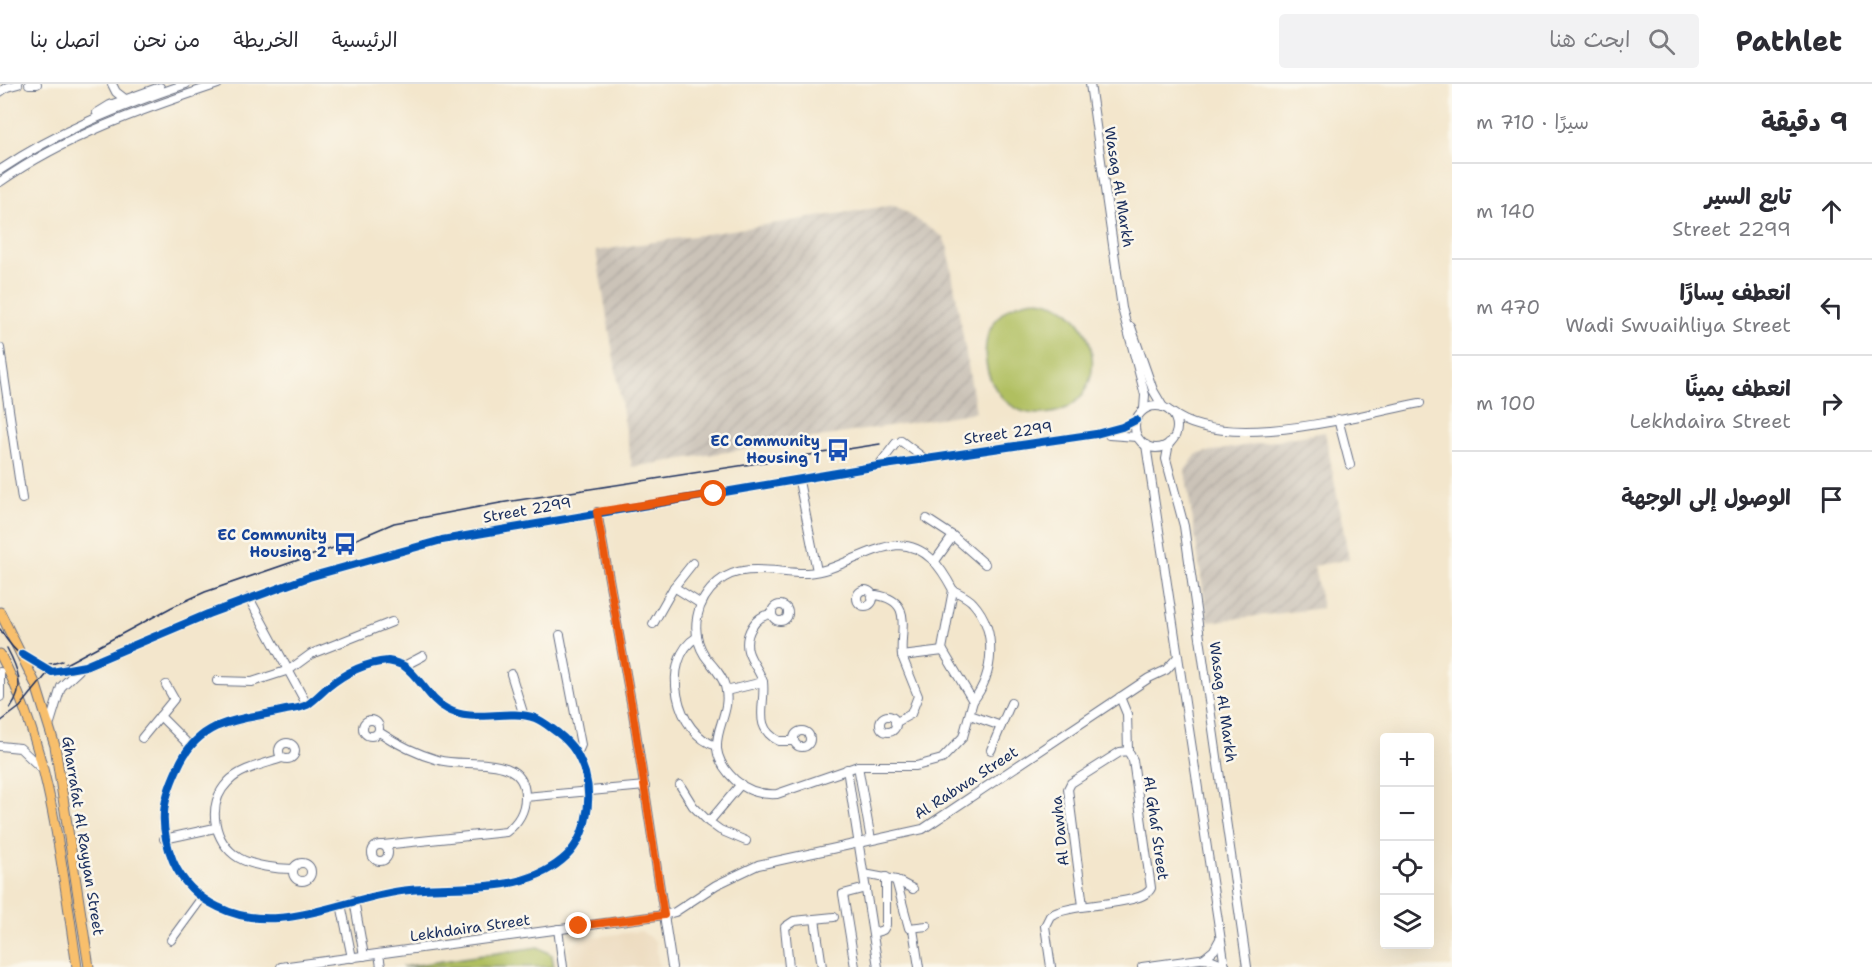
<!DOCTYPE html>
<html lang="ar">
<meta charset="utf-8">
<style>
:root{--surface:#fff;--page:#f2f2f3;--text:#2b2b33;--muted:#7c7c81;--line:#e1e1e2}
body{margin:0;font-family:"Shantell Sans","Playpen Sans Arabic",sans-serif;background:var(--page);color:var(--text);direction:rtl}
.controls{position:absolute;right:18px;bottom:18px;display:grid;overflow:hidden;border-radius:6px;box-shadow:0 6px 24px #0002}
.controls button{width:54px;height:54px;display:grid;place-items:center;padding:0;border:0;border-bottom:2px solid var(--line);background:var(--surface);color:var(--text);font:30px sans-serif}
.stop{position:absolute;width:18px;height:18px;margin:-14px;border:4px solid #ea580c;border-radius:50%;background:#fff}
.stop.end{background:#ea580c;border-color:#fff;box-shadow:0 2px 6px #0008}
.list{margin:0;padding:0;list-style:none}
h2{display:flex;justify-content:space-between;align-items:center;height:78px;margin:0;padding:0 24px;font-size:26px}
h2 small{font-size:20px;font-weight:400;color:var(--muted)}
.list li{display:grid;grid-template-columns:39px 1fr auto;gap:18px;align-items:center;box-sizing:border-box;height:96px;padding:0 24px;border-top:2px solid var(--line)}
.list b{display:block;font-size:22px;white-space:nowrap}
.list p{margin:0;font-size:20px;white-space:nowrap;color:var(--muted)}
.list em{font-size:20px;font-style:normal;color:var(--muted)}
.icon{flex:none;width:33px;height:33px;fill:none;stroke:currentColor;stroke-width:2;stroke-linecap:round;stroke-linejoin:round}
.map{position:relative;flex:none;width:1452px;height:883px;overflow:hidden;direction:ltr}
header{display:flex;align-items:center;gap:36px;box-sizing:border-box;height:84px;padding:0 30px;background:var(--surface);border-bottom:2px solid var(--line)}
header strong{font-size:28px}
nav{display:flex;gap:33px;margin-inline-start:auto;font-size:21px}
.search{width:420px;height:54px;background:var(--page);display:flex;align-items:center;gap:15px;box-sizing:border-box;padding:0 21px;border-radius:6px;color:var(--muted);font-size:22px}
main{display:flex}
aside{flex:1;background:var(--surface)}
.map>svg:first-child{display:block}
.built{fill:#ebd8ba}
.industrial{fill:url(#industrial-furrows)}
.park{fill:#b0bf61;stroke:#667760;stroke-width:1.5}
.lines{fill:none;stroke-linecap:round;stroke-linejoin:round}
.minor-casing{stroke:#676f84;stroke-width:10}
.major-casing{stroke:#676f84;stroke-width:11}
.minor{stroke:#fff;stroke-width:8}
.major{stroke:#f8bf6c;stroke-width:9}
.tram{stroke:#1b2f5e;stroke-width:1.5}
.cycleway-casing{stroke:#fbf7ec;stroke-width:11}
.cycleway{stroke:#0057b8;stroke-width:8}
.route{stroke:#ea580c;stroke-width:8}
.labels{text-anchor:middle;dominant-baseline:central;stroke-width:5;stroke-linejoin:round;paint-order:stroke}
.street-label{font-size:15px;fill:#1b2f5e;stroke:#fbf7ec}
.transit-label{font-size:15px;font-weight:bold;fill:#164399;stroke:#fbf7ec;text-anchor:end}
</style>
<header>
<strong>Pathlet</strong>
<div class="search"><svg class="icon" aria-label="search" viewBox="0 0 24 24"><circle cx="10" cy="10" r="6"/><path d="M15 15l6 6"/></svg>ابحث هنا</div>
<nav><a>الرئيسية</a><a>الخريطة</a><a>من نحن</a><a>اتصل بنا</a></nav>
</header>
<main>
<aside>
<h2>9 دقيقة<small>سيرًا · 710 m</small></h2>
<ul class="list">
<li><svg class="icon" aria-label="ahead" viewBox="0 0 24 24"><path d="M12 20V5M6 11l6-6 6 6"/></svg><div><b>تابع السير</b><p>Street 2299</p></div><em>140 m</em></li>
<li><svg class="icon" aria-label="left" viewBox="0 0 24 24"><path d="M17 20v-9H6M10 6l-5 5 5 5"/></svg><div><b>انعطف يسارًا</b><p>Wadi Swuaihliya Street</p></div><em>470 m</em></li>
<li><svg class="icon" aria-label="right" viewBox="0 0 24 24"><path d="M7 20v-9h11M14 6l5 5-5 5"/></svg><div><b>انعطف يمينًا</b><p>Lekhdaira Street</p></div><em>100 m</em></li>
<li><svg class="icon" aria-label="arrive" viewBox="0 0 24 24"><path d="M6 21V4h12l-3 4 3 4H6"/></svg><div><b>الوصول إلى الوجهة</b></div></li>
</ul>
</aside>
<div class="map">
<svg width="1452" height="883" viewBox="0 0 1452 883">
<defs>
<pattern id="industrial-furrows" width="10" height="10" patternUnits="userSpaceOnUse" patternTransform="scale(1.5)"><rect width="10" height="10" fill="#cbc3b8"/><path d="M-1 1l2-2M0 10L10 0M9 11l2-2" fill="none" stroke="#aea8a1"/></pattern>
</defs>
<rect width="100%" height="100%" fill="#fbf7ec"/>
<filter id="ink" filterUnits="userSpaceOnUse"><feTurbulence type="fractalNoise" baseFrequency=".0167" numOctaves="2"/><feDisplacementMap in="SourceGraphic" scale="12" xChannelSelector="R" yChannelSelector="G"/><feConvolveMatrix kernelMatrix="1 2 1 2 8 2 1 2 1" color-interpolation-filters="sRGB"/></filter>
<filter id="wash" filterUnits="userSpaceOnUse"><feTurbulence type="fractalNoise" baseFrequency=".008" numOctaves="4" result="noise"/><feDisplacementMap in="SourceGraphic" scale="24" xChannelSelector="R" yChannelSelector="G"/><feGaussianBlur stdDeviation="1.35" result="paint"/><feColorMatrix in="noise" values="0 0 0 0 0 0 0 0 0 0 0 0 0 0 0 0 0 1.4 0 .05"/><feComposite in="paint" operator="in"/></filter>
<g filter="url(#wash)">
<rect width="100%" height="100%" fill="#f3e6cc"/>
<path class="built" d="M641,847L655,857L659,883H572L569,864L581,855Z"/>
<g class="industrial">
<path d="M895,121L943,153L948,165L976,328L632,383L596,167Z"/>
<path d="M1325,348L1349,475L1314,482L1322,524L1208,538L1185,386L1197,370Z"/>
</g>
<g class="park">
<path d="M1036,216C1105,220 1115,327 1042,330C978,333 958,223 1036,216Z"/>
<path d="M538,863L552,871L554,883H402Z"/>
</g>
</g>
<g filter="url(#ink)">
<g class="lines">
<g class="minor-casing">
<g id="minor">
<path d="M29,0H37"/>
<path d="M112,0L116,8L125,15"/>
<path d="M1090,0L1122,224L1145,311L1144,325"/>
<path d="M0,8L7,3L18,0"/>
<path d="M97,29L110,21L160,3"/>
<path d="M0,86C58,47 121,22 186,0"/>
<path d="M0,98C67,51 141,26 218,0"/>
<path d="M1131,243L1153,306L1163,323"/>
<path d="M0,264L22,415"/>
<circle cx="1156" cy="343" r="21"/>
<path d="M1171,328C1224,370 1358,331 1420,319"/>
<path d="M1338,335L1350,381"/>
<path d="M1109,351L1137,353"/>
<path d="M901,357L925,375"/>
<path d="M1169,359L1166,375L1184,442L1247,883"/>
<path d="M1146,361L1225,883"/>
<path d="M879,381L896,359"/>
<path d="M799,397L817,487"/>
<path d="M597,428L633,629L672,883"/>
<path d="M927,435L953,452"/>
<path d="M898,461C927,462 941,483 953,506L942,565L973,617L963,653L942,675L916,682H858L777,710C761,711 747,707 735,696C695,658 735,637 725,602C722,590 712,582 705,572C689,547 696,517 718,498C743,477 778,490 807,489C839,487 866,464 898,461Z"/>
<path d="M935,477L953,452L985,480"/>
<path d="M674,503L693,479"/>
<path d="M953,506C960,510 968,513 973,519C998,547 994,590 973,617"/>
<circle cx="865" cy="514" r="8"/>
<path d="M249,514L307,621"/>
<path d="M872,514L876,511C915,517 899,546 902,572"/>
<circle cx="780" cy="529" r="8"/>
<path d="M653,540L674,503L701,520"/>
<path d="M560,551L581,661L578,668"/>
<path d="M697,553C659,576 676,651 717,662"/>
<path d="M22,570L52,588L85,582L208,530L309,493L442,456L878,382L1096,350L1122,343L1136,336"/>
<path d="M388,577C393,578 400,580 404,582C420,593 429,616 447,625C473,640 507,624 535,634C543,637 551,644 558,649C573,661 579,671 585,689C593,718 586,757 562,776C518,812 454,800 401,807C341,815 277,853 218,823C197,813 182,798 173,777C157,738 163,713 181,677C204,633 244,636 286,626C292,625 301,624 307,621C315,616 322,608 328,603C346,588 365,579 388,577Z"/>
<path d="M404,582L423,572"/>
<path d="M0,588V613"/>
<path d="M511,590L524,632"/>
<path d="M217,597L252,598L289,586L311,570L392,538"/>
<path d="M763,598C760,587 751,578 748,567C744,551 755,531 772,530"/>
<path d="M726,607L763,598C766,622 752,643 779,657H794"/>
<path d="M1120,613L1127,630L1128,667"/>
<path d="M970,631L1001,642L991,666"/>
<path d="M160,632L189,661"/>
<circle cx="888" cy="640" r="8"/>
<circle cx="371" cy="644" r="8"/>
<path d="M895,639L911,630L918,612L902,572L943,567"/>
<path d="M49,642L61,603L79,586"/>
<path d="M1001,642L1011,619"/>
<circle cx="802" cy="655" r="8"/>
<path d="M379,648C397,660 417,670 438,676C465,684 526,668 525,713C525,728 518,739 506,748L383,761"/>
<path d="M142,654L174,615L166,601"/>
<circle cx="287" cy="667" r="8"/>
<path d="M0,662L20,664L43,686"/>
<path d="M282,674C265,680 241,684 228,698C206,720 213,758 239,774C253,782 277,785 293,785"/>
<path d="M858,682L871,756"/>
<path d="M847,685L878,883"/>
<path d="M741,700L709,738L720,746L746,757"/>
<path d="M680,701L693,722L709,738"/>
<path d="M525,713L645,702"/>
<path d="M164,755L215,744"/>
<circle cx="380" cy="769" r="8"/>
<circle cx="302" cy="788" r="9"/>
<path d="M864,790L896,796L913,805"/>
<path d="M896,796L909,844L927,842"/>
<path d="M354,816L364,872"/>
<path d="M341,820L352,874"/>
<path d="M815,835L822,883"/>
<path d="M558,845L563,883"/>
<path d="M913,845L919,883"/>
<path d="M873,849L883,846L886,841V793"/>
<path d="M171,856L201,815"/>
<path d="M379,870L381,883"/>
<path d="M1203,875L1214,866L1220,855"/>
<path d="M281,883L664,831L675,828L716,801L758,781L923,745L1149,594L1166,586L1178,573"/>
<path d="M789,883L785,843L794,837L834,833"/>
<path d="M855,883L843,810L866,804"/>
<path d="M1051,883L1045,842L1050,832C1070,818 1143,823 1151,804L1133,676L1128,667L1120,668L1071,699L1068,705L1083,822"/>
<path d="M1142,883L1207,874L1225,881"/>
</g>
</g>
<g class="major-casing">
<g id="major">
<path d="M0,528L36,601L55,662L89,883"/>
<path d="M0,570C51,666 61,777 77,883"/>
</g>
</g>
<use href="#minor" class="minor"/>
<use href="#major" class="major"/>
<g class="tram">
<path d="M0,545C14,569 32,588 62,577"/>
<path d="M7,564C18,585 26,603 10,625"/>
<path d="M0,638L20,623L47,590L172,523L205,508L345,460L394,439L500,419L880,360"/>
</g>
<g class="cycleway-casing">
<g id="cycleway">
<path d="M22,570L52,588L85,582L208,530L309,493L442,456L878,382L1096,350L1122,343L1136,336"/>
<path d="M388,577C393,578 400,580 404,582C420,593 429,616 447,625C473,640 507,624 535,634C543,637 551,644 558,649C573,661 579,671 585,689C593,718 586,757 562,776C518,812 454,800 401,807C341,815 277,853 218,823C197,813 182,798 173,777C157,738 163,713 181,677C204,633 244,636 286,626C292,625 301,624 307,621C315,616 322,608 328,603C346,588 365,579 388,577Z"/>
</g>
</g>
<use href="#cycleway" class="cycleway"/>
</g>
</g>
<g class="lines" filter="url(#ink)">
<path class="route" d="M579,842L664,831L633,629L597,428L714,410"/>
</g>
<defs>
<g id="bus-bare" transform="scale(1.8)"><path d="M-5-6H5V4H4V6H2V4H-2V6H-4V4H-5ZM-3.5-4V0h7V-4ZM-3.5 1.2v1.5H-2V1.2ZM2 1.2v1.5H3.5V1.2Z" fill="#1a4fb4" stroke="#fbf7ec" stroke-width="2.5" paint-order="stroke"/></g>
</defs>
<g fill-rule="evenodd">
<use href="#bus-bare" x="838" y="366"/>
<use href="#bus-bare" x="345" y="460"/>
</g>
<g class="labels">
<g class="street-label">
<text transform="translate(1119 103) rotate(81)">Wasag Al Markh</text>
<text transform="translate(1008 349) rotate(-8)">Street 2299</text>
<text transform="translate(527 426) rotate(-10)">Street 2299</text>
<text transform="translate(1223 618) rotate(82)">Wasag Al Markh</text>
<text transform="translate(966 699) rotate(-33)">Al Rabwa Street</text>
<text transform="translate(1156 744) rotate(82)">Al Ghaf Street</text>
<text transform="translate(1060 747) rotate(-96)">Al Dawha</text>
<text transform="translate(83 752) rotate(81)">Gharrafat Al Rayyan Street</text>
<text transform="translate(470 844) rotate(-8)">Lekhdaira Street</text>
</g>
<g class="transit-label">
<text x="820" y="357">EC Community<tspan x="820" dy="17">Housing 1</tspan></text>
<text x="327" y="451">EC Community<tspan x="327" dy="17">Housing 2</tspan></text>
</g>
</g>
</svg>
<div class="controls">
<button>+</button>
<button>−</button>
<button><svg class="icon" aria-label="locate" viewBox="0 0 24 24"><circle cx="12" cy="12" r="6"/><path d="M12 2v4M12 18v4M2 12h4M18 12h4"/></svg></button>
<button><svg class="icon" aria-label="layers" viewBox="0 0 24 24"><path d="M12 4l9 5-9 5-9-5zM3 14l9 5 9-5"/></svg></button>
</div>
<div class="stop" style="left:714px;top:410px"></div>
<div class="stop end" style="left:579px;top:842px"></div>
</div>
</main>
